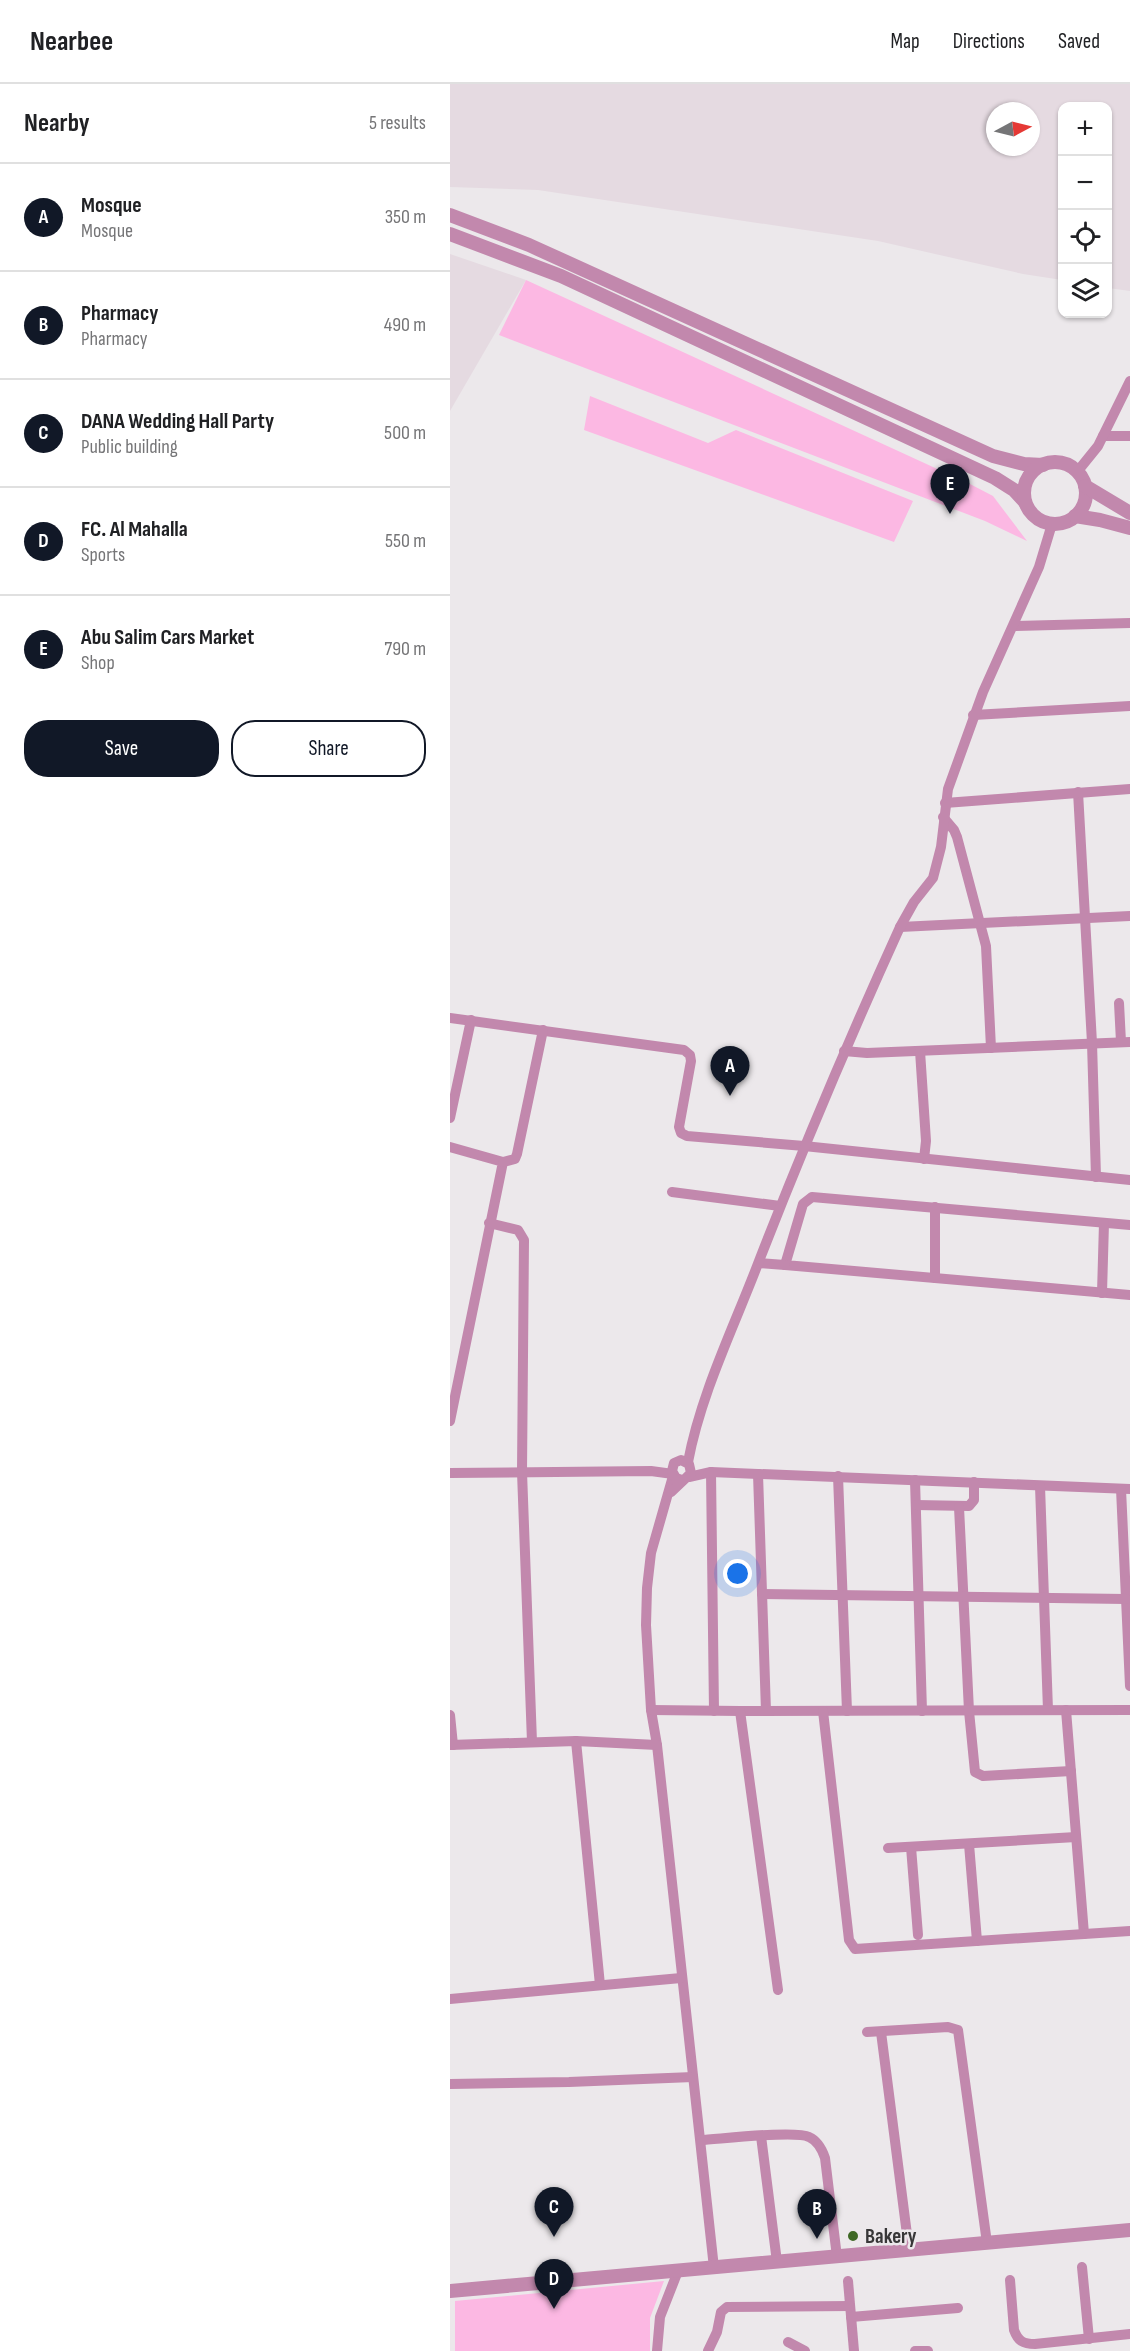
<!DOCTYPE html>
<meta charset="utf-8">
<style>
:root{--surface:#fff;--page:#f6f6f6;--text:#202124;--muted:#757577;--line:#e0e0e0;--accent:#111827}
body{margin:0;font-family:"Sofia Sans Condensed",sans-serif;background:var(--page);color:var(--text)}
.controls{position:absolute;right:18px;top:18px;display:grid;overflow:hidden;border-radius:12px;box-shadow:0 2px 4px #0004}
.controls button{width:54px;height:54px;display:grid;place-items:center;padding:0;border:0;border-bottom:2px solid var(--line);background:var(--surface);color:var(--text);font:30px sans-serif}
.compass{position:absolute;left:536px;top:18px;width:54px;height:54px;border-radius:50%;background:var(--surface);box-shadow:0 2px 4px #0004;rotate:83deg}
.you{position:absolute;left:288px;top:1490px;width:21px;height:21px;margin:-15px;border:4px solid #fff;border-radius:50%;background:#1a73e8;box-shadow:0 0 0 9px #1a73e833}
.badge{display:grid;place-items:center;width:39px;height:39px;border-radius:50%;background:var(--accent);color:#fff;font-size:20px;font-weight:700}
.pin{position:absolute;translate:-50% -50px;filter:drop-shadow(0 2px 3px #0008)}
.pin::after{content:'';position:absolute;top:32px;width:21px;height:18px;background:inherit;clip-path:polygon(0 0,100% 0,50% 100%)}
.list{margin:0;padding:0;list-style:none}
h2{display:flex;justify-content:space-between;align-items:center;height:78px;margin:0;padding:0 24px;font-size:26px}
h2 small{font-size:20px;font-weight:400;color:var(--muted)}
.list li{display:grid;grid-template-columns:39px 1fr auto;gap:18px;align-items:center;box-sizing:border-box;height:108px;padding:0 24px;border-top:2px solid var(--line)}
.list b{display:block;font-size:22px;white-space:nowrap}
.list p{margin:0;font-size:20px;white-space:nowrap;color:var(--muted)}
.list em{font-size:20px;font-style:normal;color:var(--muted)}
.actions{display:flex;gap:12px;padding:18px 24px}
.actions a{flex:1;padding:14px 0;border:2px solid var(--accent);border-radius:24px;text-align:center;font-size:21px;color:var(--accent)}
.actions .main{background:var(--accent);color:#fff}
.icon{flex:none;width:33px;height:33px;fill:none;stroke:currentColor;stroke-width:2;stroke-linecap:round;stroke-linejoin:round}
.map{position:relative;flex:none;width:680px;height:2267px;overflow:hidden}
header{display:flex;align-items:center;gap:36px;box-sizing:border-box;height:84px;padding:0 30px;background:var(--surface);border-bottom:2px solid var(--line)}
header strong{font-size:28px}
nav{display:flex;gap:33px;margin-inline-start:auto;font-size:21px}
main{display:flex}
aside{flex:1;background:var(--surface)}
.map>svg:first-child{display:block}
.built{fill:#e5dae1;fill-rule:evenodd}
.green{fill:#fcb8e3}
.lines{fill:none;stroke-linecap:round;stroke-linejoin:round}
.minor{stroke:#c288ad;stroke-width:10}
.tertiary{stroke:#c288ad;stroke-width:14}
.poi-dot{fill:#3e6824;stroke:#ece8eb;stroke-width:2}
.labels{text-anchor:middle;dominant-baseline:central;stroke-width:5;stroke-linejoin:round;paint-order:stroke}
.poi-label{font-size:21px;font-weight:bold;fill:#383738;stroke:#ece8eb;text-anchor:start}
</style>
<header>
<strong>Nearbee</strong>
<nav><a>Map</a><a>Directions</a><a>Saved</a></nav>
</header>
<main>
<aside>
<h2>Nearby<small>5 results</small></h2>
<ul class="list">
<li><span class="badge">A</span><div><b>Mosque</b><p>Mosque</p></div><em>350 m</em></li>
<li><span class="badge">B</span><div><b>Pharmacy</b><p>Pharmacy</p></div><em>490 m</em></li>
<li><span class="badge">C</span><div><b>DANA Wedding Hall Party</b><p>Public building</p></div><em>500 m</em></li>
<li><span class="badge">D</span><div><b>FC. Al Mahalla</b><p>Sports</p></div><em>550 m</em></li>
<li><span class="badge">E</span><div><b>Abu Salim Cars Market</b><p>Shop</p></div><em>790 m</em></li>
</ul>
<div class="actions"><a class="main">Save</a><a>Share</a></div>
</aside>
<div class="map">
<svg width="680" height="2267" viewBox="0 0 680 2267">
<rect width="100%" height="100%" fill="#ece8eb"/>
<g class="built">
<path d="M0,0H680V207L658,204V22H612V196L573,190L428,157L88,106L0,103ZM545,27H581V63H545Z"/>
<path d="M0,170L76,196L0,327Z"/>
</g>
<g class="green">
<path d="M76,196L520,400L543,412L577,457L535,437L49,251Z"/>
<path d="M140,312L258,359L286,346L463,417L444,458L134,346Z"/>
<path d="M214,2197L200,2234V2267H5V2217Z"/>
</g>
<g class="lines">
<g class="minor">
<path d="M653,352H680"/>
<path d="M627,388L648,362L680,297"/>
<path d="M564,542L680,539"/>
<path d="M523,631L680,622"/>
<path d="M628,708L642,959L646,1093"/>
<path d="M495,719L680,705"/>
<path d="M493,733L504,746L507,753L536,862L541,964"/>
<path d="M450,843L680,832"/>
<path d="M669,919L671,958"/>
<path d="M0,934L234,966L240,971L241,977L229,1043L231,1049L237,1052L354,1062L680,1096"/>
<path d="M394,967L417,969L680,958"/>
<path d="M470,967L476,1057L474,1075"/>
<path d="M0,1034L21,936"/>
<path d="M0,1063L53,1078L0,1337"/>
<path d="M53,1078L65,1075L67,1070L93,946"/>
<path d="M222,1108L330,1122"/>
<path d="M39,1139L68,1146L74,1156L72,1388L82,1658"/>
<path d="M680,1141L362,1113L353,1120L335,1181L680,1211"/>
<path d="M309,1179L335,1181"/>
<path d="M485,1194V1123"/>
<path d="M652,1209L654,1139"/>
<path d="M238,1378C251,1309 284,1243 309,1177C353,1064 400,953 450,843L464,818L483,794L491,763L498,705L533,608L589,483L602,440"/>
<path d="M261,1388L264,1627"/>
<path d="M0,1389L201,1387L223,1390"/>
<path d="M308,1390L316,1627"/>
<path d="M223,1392L201,1469L197,1504L196,1541L201,1626L207,1661L264,2184"/>
<path d="M388,1392L397,1627"/>
<path d="M239,1393L261,1388L680,1405"/>
<path d="M465,1396L472,1627"/>
<path d="M590,1402L598,1626"/>
<path d="M671,1405L680,1602"/>
<path d="M221,1408L241,1389L239,1380L231,1376L224,1379L222,1387L226,1394L232,1396"/>
<path d="M466,1421L519,1422L524,1416V1398"/>
<path d="M509,1423L519,1627L525,1688L533,1692L621,1687"/>
<path d="M312,1510L676,1515"/>
<path d="M201,1626L290,1627L680,1626"/>
<path d="M616,1626L634,1850"/>
<path d="M290,1627L328,1906"/>
<path d="M373,1627L399,1856L405,1865L680,1847"/>
<path d="M0,1631L3,1661"/>
<path d="M126,1657L150,1901"/>
<path d="M0,1661L126,1657L207,1661"/>
<path d="M519,1760L527,1857"/>
<path d="M461,1763L468,1851"/>
<path d="M438,1764L626,1753"/>
<path d="M0,1915L231,1894"/>
<path d="M417,1948L498,1943L508,1946L537,2159"/>
<path d="M431,1948L459,2166"/>
<path d="M0,2000L119,1998L243,1993"/>
<path d="M311,2052L327,2178"/>
<path d="M251,2056C270,2055 346,2046 359,2053C368,2057 372,2065 375,2074L387,2173"/>
<path d="M632,2183L639,2255"/>
<path d="M560,2196L564,2246C568,2257 573,2260 585,2260L680,2250"/>
<path d="M398,2197L404,2267"/>
<path d="M401,2233L508,2224"/>
<path d="M338,2258L355,2267"/>
<path d="M207,2267L210,2233L228,2187"/>
<path d="M258,2267L267,2248L271,2228L277,2223L400,2222"/>
<path d="M465,2267H478"/>
</g>
<g class="tertiary">
<path d="M0,131L79,161L543,372L574,380L593,381"/>
<path d="M0,150L111,192L545,394L564,406L575,418"/>
<circle cx="605" cy="409" r="31"/>
<path d="M635,402L680,429"/>
<path d="M625,432L650,436L680,444"/>
<path d="M0,2207L680,2146"/>
</g>
</g>
<circle class="poi-dot" cx="403" cy="2152" r="6"/>
<g class="labels">
<g class="poi-label">
<text x="415" y="2152">Bakery</text>
</g>
</g>
</svg>
<div class="controls">
<button>+</button>
<button>−</button>
<button><svg class="icon" aria-label="locate" viewBox="0 0 24 24"><circle cx="12" cy="12" r="6"/><path d="M12 2v4M12 18v4M2 12h4M18 12h4"/></svg></button>
<button><svg class="icon" aria-label="layers" viewBox="0 0 24 24"><path d="M12 4l9 5-9 5-9-5zM3 14l9 5 9-5"/></svg></button>
</div>
<svg class="compass" viewBox="-18 -18 36 36"><path d="M0-13l5 13h-10z" fill="#e53935"/><path d="M0 13l5-13h-10z" fill="#757577"/></svg>
<div class="you"></div>
<div class="pin badge" style="left:280px;top:1012px">A</div>
<div class="pin badge" style="left:367px;top:2155px">B</div>
<div class="pin badge" style="left:104px;top:2153px">C</div>
<div class="pin badge" style="left:104px;top:2225px">D</div>
<div class="pin badge" style="left:500px;top:430px">E</div>
</div>
</main>
